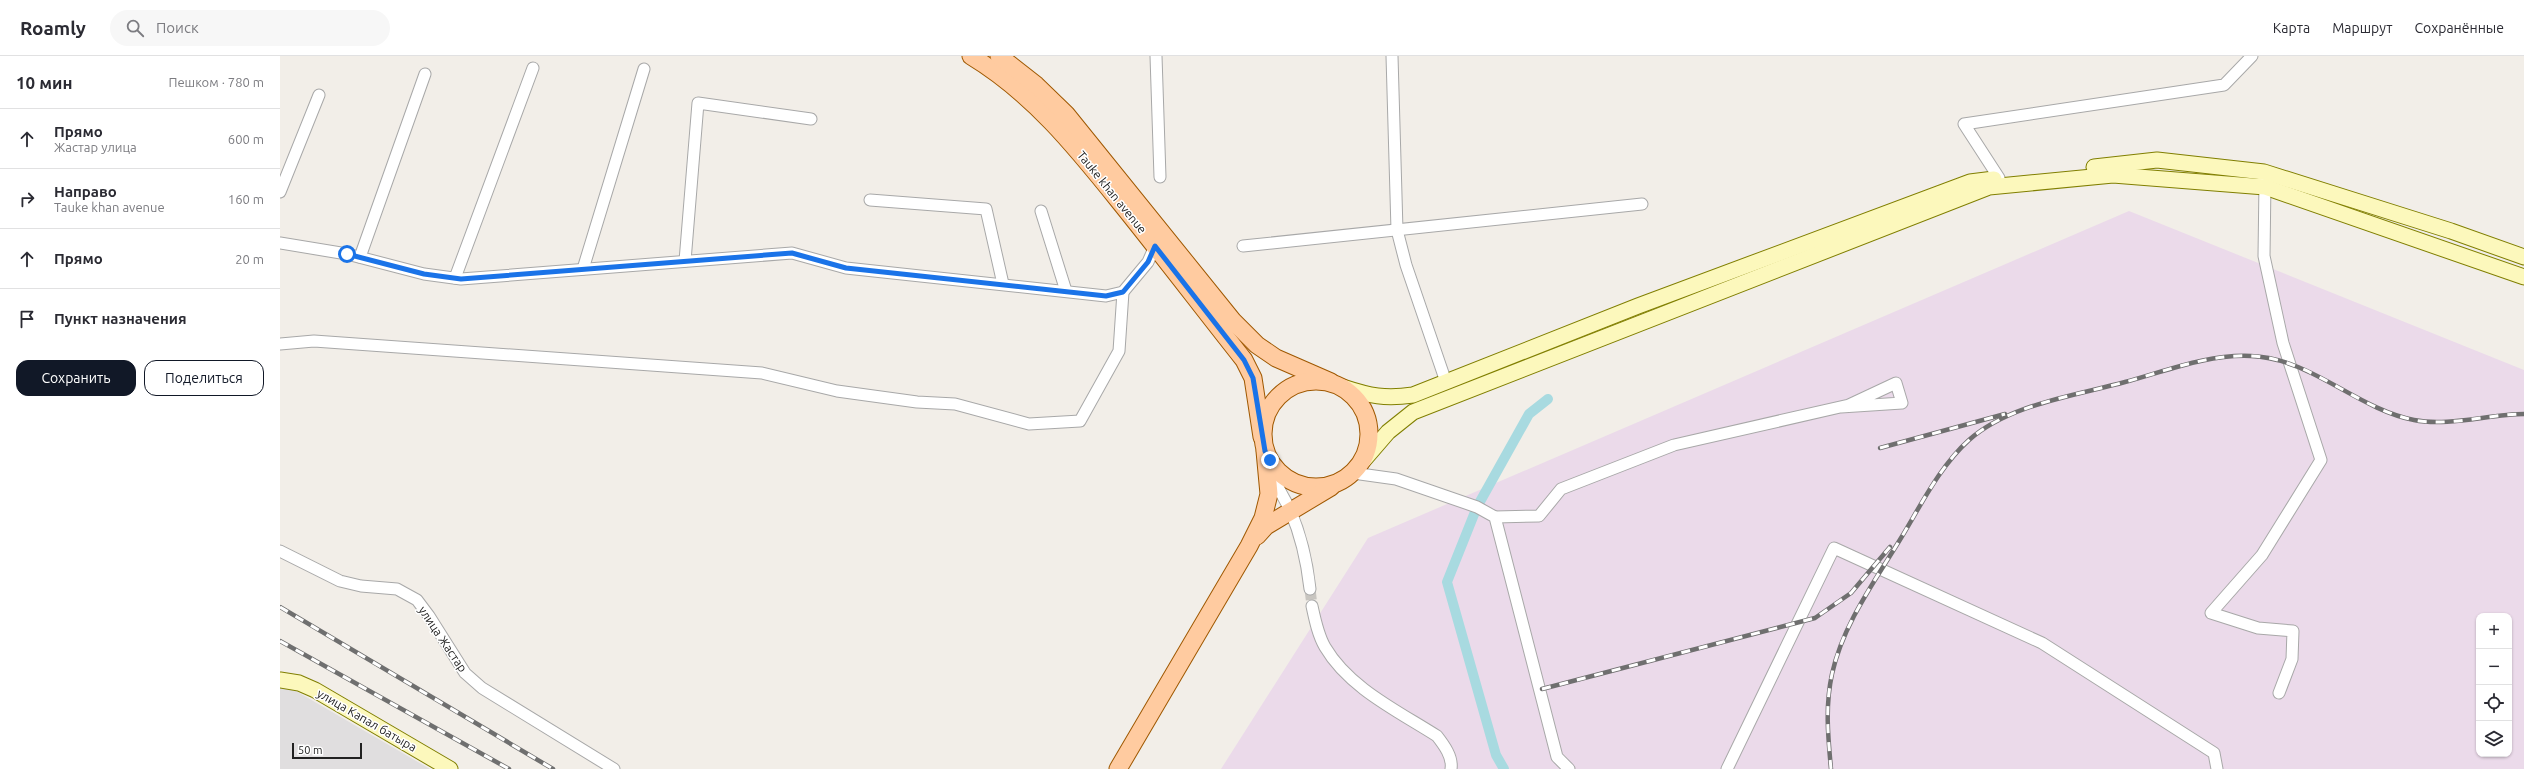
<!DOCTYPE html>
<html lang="ru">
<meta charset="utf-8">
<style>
:root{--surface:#fff;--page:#f7f7f7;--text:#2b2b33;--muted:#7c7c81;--line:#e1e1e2;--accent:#111827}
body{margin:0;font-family:Ubuntu,sans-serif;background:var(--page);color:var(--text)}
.controls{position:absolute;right:12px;bottom:12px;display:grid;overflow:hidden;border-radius:8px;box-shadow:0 1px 3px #0004}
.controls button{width:36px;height:36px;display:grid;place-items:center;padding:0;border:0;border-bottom:1px solid var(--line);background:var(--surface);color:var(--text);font:20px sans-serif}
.scale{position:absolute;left:12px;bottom:10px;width:70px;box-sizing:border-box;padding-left:4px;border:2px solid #212121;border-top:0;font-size:11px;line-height:14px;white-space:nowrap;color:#212121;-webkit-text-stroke:3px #fff;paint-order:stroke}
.stop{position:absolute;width:12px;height:12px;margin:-9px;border:3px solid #1a73e8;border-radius:50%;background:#fff}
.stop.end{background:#1a73e8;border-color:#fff;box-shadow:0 1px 4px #0008}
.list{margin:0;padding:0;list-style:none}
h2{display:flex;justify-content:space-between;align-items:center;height:52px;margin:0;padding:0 16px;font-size:17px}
h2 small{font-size:13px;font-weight:400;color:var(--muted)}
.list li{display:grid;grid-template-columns:26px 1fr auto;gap:12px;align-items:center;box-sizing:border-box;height:60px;padding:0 16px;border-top:1px solid var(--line)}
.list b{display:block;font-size:15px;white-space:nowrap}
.list p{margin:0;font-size:13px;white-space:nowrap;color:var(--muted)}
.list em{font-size:13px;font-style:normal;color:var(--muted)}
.actions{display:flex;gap:8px;padding:12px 16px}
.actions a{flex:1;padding:9px 0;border:1px solid var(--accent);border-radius:12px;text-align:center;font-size:14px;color:var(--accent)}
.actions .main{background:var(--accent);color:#fff}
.icon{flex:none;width:22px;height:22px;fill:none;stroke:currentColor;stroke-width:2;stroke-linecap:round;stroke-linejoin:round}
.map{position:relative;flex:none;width:2244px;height:713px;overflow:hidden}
header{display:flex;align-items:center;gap:24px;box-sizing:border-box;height:56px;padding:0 20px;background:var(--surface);border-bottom:1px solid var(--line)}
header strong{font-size:19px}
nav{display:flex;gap:22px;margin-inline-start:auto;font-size:14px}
.search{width:280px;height:36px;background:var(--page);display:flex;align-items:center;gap:10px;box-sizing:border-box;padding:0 14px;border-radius:22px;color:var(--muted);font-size:15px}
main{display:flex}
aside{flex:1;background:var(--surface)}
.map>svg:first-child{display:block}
.residential{fill:#e0dedf}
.industrial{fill:#ebdaea;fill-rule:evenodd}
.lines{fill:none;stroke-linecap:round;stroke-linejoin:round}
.canal{stroke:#a8dae0;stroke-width:10}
.street-tunnel{stroke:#c8c5c0;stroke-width:11;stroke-dasharray:11 5.5;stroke-linecap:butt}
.street-casing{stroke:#a8a8a8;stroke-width:13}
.secondary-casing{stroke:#807f01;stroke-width:17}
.primary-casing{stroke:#9f5800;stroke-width:19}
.street{stroke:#fff;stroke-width:11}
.secondary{stroke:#fcf8bc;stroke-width:15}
.primary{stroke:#ffcba0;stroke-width:17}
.rail-casing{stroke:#6f6f6f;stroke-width:4.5}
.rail{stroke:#fff;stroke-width:3;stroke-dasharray:9;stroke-linecap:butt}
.route{stroke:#1a73e8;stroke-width:5}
.labels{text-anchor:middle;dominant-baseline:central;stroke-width:3;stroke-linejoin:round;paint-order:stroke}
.street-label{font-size:12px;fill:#212121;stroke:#fff}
</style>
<header>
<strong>Roamly</strong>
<div class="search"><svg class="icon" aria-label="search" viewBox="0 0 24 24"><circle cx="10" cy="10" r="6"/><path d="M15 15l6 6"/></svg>Поиск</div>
<nav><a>Карта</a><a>Маршрут</a><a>Сохранённые</a></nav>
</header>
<main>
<aside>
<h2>10 мин<small>Пешком · 780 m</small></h2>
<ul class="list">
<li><svg class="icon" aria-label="ahead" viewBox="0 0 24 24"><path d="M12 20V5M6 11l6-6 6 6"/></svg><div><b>Прямо</b><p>Жастар улица</p></div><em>600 m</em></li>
<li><svg class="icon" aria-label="right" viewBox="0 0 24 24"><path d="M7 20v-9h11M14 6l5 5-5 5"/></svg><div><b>Направо</b><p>Tauke khan avenue</p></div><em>160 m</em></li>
<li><svg class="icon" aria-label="ahead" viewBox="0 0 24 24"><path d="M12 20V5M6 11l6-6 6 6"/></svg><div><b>Прямо</b></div><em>20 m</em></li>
<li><svg class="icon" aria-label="arrive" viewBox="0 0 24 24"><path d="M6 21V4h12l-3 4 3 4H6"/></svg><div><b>Пункт назначения</b></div></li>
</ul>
<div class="actions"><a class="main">Сохранить</a><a>Поделиться</a></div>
</aside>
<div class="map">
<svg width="2244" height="713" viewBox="0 0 2244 713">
<rect width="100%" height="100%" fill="#f2eee8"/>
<path class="residential" d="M0,632L16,635L150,713H0Z"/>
<path class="industrial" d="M1849,155L2244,314V713H941L1088,482ZM2199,560H2229V698H2199Z"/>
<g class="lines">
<path class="canal" d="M1224,713L1216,699L1167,526L1197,451L1249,358L1268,343"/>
<path class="street-tunnel" d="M1030,533L1032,550"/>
<g class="street-casing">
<g id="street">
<path d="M876,0L880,121"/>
<path d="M1112,0L1117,174L1126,209L1166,326"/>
<path d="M1719,122L1684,68L1944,29L1972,0"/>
<path d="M1985,125L1984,200L2003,287L2041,404L1982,499L1931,557L1978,572L2013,575L2012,603L1999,637"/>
<path d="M0,136L39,39"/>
<path d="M590,144L706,153L723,228"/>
<path d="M761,155L786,235"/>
<path d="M0,187L67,198L144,218L181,223L512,197L566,212L826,240L843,236L868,206L875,190"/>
<path d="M963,190L1362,148"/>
<path d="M80,201L145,18"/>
<path d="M405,205L418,47L531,63"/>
<path d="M303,213L364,13"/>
<path d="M175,222L253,12"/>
<path d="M0,288L34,285L482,317L557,335L637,346L675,348L749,368L800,365L839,295L843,236"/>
<path d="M992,415C995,429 1004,441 1010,454C1021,479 1027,506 1030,533"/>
<path d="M1073,417L1116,423L1197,451L1215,461L1277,701L1289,713"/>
<path d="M1215,461L1259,460L1281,433L1394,389L1569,349L1616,327L1622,347L1561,351"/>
<path d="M0,495L60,525L81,530L117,533L137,544L149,560L185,617L202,632L334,713"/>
<path d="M1032,550C1035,564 1038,579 1045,591C1069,632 1118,655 1157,680C1164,689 1173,701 1171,713"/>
<path d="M1447,713L1554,492L1762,587L1934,697L1937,713"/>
</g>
</g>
<g class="secondary-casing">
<g id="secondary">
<path d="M1814,111L1877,104L1984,116L2171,175L2244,201"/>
<path d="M1063,331C1090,340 1105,343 1133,339L1358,250L1690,126L1714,123"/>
<path d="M1083,405L1108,376L1133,356L1709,131L1833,119L1985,131L2244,221"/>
<path d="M0,624L19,627L35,634L170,713"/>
</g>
</g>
<g class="primary-casing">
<g id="primary">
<path d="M691,0C752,37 795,90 839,145C881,197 922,251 964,304L973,322L982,381"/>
<path d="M719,0L756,29L786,58L953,265L977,289L996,302L1051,326"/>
<circle cx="1036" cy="378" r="53"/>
<path d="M977,480L986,470L1051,431"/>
<path d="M838,713L969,490L983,462L989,438L985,395"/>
</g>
</g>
<use href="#street" class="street"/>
<use href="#secondary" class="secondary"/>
<use href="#primary" class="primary"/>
<g class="rail-casing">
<g id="rail">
<path d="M1600,392L1725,358"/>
<path d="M0,551L273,713"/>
<path d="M0,585L229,713"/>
<path d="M1262,633L1535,562L1571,537L1610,491"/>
<path d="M1551,713C1548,681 1545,650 1552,618C1563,568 1595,525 1621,482C1641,449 1660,410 1689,384C1730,348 1794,340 1845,326C1886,315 1928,298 1971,300C2031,302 2077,353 2134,364C2168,371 2210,358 2244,358"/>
</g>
</g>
<use href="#rail" class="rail"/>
</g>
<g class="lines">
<path class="route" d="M67,198L144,218L181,223L512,197L566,212L826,240L843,236L868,206L875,190L964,304L973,322L985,395L990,404"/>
</g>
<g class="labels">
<g class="street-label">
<text transform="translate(832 136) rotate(51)">Tauke khan avenue</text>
<text transform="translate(163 583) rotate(56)">улица Жастар</text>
<text transform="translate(87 664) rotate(30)">улица Капал батыра</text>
</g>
</g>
</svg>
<div class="controls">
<button>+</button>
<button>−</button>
<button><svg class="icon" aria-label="locate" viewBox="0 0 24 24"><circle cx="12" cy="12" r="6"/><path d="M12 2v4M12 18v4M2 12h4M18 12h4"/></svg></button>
<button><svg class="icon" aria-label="layers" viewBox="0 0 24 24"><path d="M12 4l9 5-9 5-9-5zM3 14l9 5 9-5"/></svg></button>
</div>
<div class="scale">50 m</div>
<div class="stop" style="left:67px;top:198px"></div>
<div class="stop end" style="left:990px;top:404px"></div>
</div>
</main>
